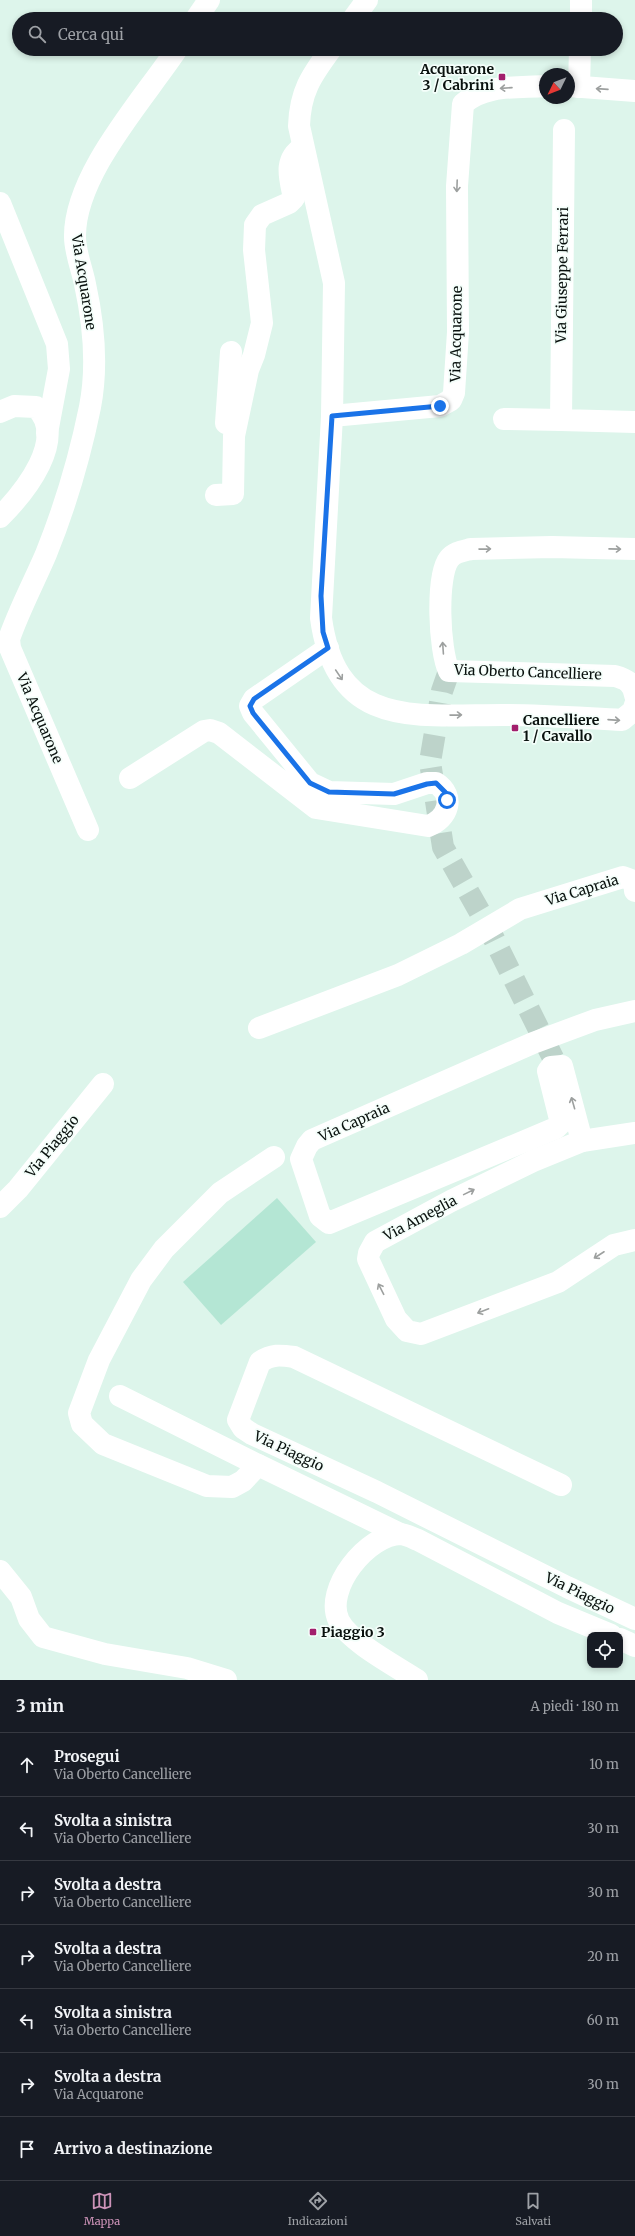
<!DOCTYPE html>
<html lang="it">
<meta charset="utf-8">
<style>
:root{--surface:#171b24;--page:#20242c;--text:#f1f3f6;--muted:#9ea1a6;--line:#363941;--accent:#cd93b8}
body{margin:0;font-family:Merriweather,serif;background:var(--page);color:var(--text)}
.controls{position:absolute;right:12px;bottom:12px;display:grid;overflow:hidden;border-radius:8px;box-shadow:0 2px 6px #0003}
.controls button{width:36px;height:36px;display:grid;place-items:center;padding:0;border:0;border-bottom:1px solid var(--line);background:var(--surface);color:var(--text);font:20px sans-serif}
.compass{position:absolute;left:539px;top:68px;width:36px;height:36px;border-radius:50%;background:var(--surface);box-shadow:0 2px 6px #0003;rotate:227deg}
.stop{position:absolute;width:12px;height:12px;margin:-9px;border:3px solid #1a73e8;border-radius:50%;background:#fff}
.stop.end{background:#1a73e8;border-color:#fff;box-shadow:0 1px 4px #0008}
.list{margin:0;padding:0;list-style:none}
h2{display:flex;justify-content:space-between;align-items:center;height:52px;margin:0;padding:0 16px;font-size:17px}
h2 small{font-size:13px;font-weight:400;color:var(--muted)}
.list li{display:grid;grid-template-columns:26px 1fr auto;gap:12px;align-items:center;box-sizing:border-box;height:64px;padding:0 16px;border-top:1px solid var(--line)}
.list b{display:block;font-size:15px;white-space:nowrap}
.list p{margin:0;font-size:13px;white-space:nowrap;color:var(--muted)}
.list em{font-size:13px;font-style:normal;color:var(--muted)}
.icon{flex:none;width:22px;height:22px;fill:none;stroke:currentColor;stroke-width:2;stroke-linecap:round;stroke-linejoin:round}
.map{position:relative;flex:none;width:635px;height:1680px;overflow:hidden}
.search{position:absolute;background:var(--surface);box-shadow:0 2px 6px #0003;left:12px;right:12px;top:12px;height:44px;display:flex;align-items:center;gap:10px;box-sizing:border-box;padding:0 14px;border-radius:22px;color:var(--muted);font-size:15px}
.sheet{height:500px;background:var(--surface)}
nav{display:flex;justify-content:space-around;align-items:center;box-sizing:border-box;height:56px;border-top:1px solid var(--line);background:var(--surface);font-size:11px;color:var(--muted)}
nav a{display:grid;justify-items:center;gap:2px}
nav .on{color:var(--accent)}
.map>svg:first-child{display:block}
.green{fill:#b4e6d4}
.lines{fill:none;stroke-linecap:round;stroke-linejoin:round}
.street-tunnel{stroke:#bdd3ca;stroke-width:22;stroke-dasharray:22 11;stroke-linecap:butt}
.street{stroke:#fff;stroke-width:22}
.oneway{stroke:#9da09f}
.route{stroke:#1a73e8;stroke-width:5}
.poi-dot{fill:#a21e6c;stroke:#f4fefa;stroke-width:1.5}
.labels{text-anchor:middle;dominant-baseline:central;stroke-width:3.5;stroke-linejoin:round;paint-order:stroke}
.poi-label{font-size:14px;font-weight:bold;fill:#09110e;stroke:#f4fefa;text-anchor:start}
.street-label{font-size:14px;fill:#09110e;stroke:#f4fefa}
</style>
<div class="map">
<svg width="635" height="1680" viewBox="0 0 635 1680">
<rect width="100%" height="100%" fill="#ddf5eb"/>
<path class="green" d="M277,1198L316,1242L221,1325L183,1282Z"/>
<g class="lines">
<path class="street-tunnel" d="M449,671L442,691L430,762L443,847L486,923L557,1066"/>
<g class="street">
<path d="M196,19L209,0"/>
<path d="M353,19L367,0"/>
<path d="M581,19V0"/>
<path d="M331,49C311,76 300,92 299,126L334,283L332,416L321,618C336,730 416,715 503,715C543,715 582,718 622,720L633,711L635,705"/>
<path d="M569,86L635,91"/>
<path d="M579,87L580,49"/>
<path d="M564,130L561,420L635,422"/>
<path d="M0,203L57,344L59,369L47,433"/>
<path d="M0,412L14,406L36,407C69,438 24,493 0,517"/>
<path d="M332,416L440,406L451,400L454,393L458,332L457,186L463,104C484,84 518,88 545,86"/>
<path d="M504,419L561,420"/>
<path d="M226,423L231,352"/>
<path d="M216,495L233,494L234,436L248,370L254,355L262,323L254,250L255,225L262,215L289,203L294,198C290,178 283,160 303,147"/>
<path d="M635,549L552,547L471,549C463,551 454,552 449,559C436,576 439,651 449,671L615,676C626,679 633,683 635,695"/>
<path d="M130,778L204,731L210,730L219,733L316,808L428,826C448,819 456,796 436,783H427L394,794L329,792L310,783L253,713L250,706L254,699L328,648"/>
<path d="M88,830L10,648L9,639C19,610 34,582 46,554C65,507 80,456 90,407C98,366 94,325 85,284C82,269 75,252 75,237C74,175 143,100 177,49"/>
<path d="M259,1028L398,975L461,944L520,909L623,877L634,881L635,891"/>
<path d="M635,1133L582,1141L533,1161L451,1201L375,1242L369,1253L368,1259L396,1319L407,1331L421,1334L558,1282L614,1245L635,1240"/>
<path d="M582,1141L562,1066L551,1067L548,1071L561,1123L556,1128L329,1223L320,1216L301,1159L307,1146L312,1140L533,1043L595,1020L635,1011"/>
<path d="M274,1157L220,1193L164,1249L141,1280L99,1360L79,1413L82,1424L103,1444L207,1486L232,1487L243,1481L258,1465L400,1534"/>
<path d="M0,1207L18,1189L103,1084"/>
<path d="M120,1396L258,1465"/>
<path d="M561,1485L294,1357C280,1355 272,1354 260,1362L238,1420L243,1428L252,1434L377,1492L567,1587L635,1619"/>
<path d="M0,1571L21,1597L29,1619L43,1637L105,1654L187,1668L226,1680"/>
<path d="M620,1639L635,1646"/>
<path d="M417,1680C396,1666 350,1642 339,1621C323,1589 368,1534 401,1534C407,1535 413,1538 418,1540L558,1613L611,1635"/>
</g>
</g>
<defs><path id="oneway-shaft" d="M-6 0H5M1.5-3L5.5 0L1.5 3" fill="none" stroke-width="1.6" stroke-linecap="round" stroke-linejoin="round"/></defs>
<g class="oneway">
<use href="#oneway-shaft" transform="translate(506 88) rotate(176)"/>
<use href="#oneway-shaft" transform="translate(602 89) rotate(-176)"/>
<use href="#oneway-shaft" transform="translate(457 186) rotate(92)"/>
<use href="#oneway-shaft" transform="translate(485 549) rotate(-1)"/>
<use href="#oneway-shaft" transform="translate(615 549) rotate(1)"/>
<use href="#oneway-shaft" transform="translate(443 648) rotate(-94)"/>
<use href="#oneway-shaft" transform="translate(339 675) rotate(56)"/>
<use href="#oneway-shaft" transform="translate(456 715) rotate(-1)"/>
<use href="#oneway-shaft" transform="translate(614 720) rotate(4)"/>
<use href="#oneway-shaft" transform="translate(573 1103) rotate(-106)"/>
<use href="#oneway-shaft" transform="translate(469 1192) rotate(-26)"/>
<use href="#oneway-shaft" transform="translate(599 1255) rotate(147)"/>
<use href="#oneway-shaft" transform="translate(381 1289) rotate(-117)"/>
<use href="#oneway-shaft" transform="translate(483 1311) rotate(159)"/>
</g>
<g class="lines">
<path class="route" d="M440,406L332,416L321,596L323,632L328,648L254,699L250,706L253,713L310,783L329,792L394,794L427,784L436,783L445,792L447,800"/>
</g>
<g class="poi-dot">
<rect x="498" y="73" width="8" height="8" rx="2"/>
<rect x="511" y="724" width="8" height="8" rx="2"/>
<rect x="309" y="1628" width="8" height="8" rx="2"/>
</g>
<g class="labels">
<g class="poi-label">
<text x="494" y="69" text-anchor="end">Acquarone<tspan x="494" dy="16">3 / Cabrini</tspan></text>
<text x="523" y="720">Cancelliere<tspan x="523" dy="16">1 / Cavallo</tspan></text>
<text x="321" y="1632">Piaggio 3</text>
</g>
<g class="street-label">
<text transform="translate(562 275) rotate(-89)">Via Giuseppe Ferrari</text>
<text transform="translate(84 282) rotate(81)">Via Acquarone</text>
<text transform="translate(456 334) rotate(-89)">Via Acquarone</text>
<text transform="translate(528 672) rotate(2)">Via Oberto Cancelliere</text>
<text transform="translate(40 718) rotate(67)">Via Acquarone</text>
<text transform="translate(582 890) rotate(-17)">Via Capraia</text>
<text transform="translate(354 1122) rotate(-24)">Via Capraia</text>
<text transform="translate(52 1146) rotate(-51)">Via Piaggio</text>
<text transform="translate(420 1218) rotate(-28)">Via Ameglia</text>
<text transform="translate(289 1451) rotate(25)">Via Piaggio</text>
<text transform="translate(580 1593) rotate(26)">Via Piaggio</text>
</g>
</g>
</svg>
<div class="controls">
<button><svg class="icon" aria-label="locate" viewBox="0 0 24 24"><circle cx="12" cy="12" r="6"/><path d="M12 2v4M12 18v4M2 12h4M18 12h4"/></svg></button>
</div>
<svg class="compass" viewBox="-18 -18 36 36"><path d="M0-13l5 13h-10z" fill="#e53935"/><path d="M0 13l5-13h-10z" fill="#9ea1a6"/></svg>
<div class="stop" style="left:447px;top:800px"></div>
<div class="stop end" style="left:440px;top:406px"></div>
<div class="search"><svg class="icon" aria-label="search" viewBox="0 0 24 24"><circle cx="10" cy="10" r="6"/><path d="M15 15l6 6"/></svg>Cerca qui</div>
</div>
<section class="sheet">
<h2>3 min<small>A piedi · 180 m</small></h2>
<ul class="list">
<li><svg class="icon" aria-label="ahead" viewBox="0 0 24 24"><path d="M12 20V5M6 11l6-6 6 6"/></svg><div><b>Prosegui</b><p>Via Oberto Cancelliere</p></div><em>10 m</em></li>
<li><svg class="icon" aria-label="left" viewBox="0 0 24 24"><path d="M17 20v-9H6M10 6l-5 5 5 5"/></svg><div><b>Svolta a sinistra</b><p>Via Oberto Cancelliere</p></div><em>30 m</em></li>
<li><svg class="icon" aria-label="right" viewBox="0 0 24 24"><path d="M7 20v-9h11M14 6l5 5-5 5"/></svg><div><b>Svolta a destra</b><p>Via Oberto Cancelliere</p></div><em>30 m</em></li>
<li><svg class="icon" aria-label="right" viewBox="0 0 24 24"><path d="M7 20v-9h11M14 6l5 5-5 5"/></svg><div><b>Svolta a destra</b><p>Via Oberto Cancelliere</p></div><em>20 m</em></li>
<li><svg class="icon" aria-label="left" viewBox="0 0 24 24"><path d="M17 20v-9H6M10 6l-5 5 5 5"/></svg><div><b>Svolta a sinistra</b><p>Via Oberto Cancelliere</p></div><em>60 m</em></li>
<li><svg class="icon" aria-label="right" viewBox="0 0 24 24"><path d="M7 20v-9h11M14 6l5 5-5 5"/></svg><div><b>Svolta a destra</b><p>Via Acquarone</p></div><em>30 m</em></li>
<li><svg class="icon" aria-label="arrive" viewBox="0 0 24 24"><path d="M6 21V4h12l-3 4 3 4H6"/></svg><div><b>Arrivo a destinazione</b></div></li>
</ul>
</section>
<nav>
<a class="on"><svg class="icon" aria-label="map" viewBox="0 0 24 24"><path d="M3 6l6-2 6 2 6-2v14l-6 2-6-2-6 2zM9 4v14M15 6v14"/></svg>Mappa</a>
<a><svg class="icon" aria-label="directions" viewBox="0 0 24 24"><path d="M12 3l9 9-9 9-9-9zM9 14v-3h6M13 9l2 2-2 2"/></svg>Indicazioni</a>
<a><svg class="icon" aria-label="saved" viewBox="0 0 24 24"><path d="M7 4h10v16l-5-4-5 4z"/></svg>Salvati</a>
</nav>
